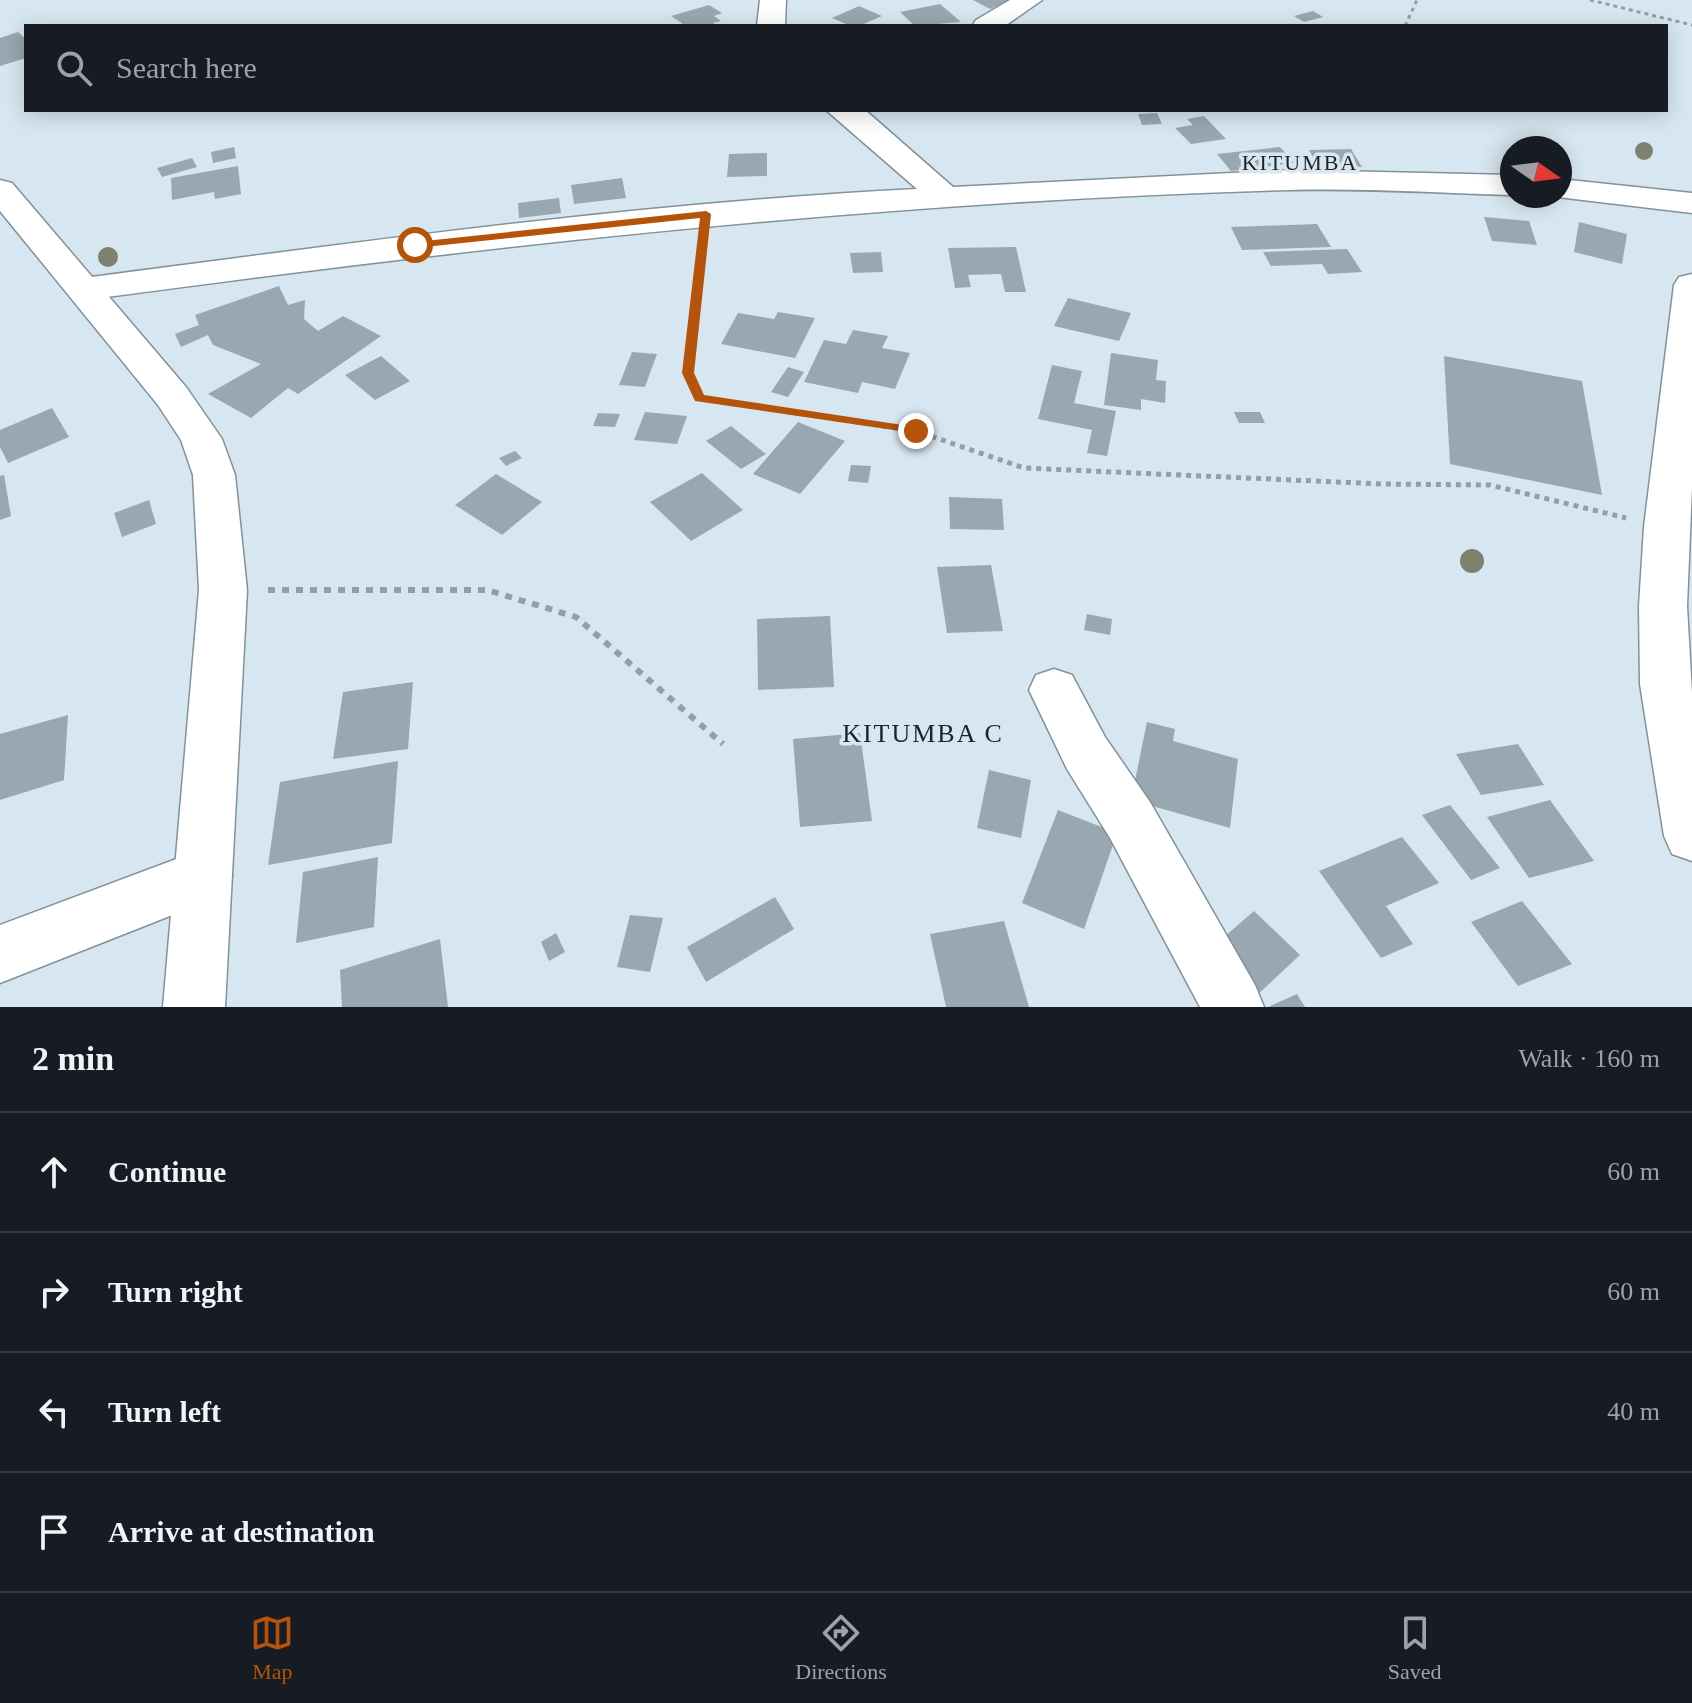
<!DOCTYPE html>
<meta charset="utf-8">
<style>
:root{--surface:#171b24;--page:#242831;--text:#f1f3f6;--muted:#9ea1a6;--line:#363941;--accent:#b45309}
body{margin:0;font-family:Georgia,serif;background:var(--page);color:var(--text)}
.compass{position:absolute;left:1500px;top:136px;width:72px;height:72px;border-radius:50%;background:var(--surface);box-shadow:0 4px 20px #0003;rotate:104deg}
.stop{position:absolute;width:24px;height:24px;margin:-18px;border:6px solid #b45309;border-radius:50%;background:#fff}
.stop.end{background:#b45309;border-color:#fff;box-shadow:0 2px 8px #0008}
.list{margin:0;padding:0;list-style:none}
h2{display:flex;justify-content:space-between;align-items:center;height:104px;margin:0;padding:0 32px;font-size:34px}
h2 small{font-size:26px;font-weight:400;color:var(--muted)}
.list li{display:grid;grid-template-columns:52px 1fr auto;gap:24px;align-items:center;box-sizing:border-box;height:120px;padding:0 32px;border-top:2px solid var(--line)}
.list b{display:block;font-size:30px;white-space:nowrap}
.list em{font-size:26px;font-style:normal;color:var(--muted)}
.icon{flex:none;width:44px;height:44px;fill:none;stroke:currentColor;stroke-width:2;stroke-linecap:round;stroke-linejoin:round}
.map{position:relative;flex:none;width:1692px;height:1007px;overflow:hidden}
.search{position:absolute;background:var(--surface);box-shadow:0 4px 20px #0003;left:24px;right:24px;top:24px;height:88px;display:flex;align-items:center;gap:20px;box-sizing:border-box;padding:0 28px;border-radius:0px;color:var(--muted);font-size:30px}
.sheet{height:584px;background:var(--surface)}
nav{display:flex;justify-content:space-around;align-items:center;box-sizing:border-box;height:112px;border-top:2px solid var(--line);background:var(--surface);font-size:22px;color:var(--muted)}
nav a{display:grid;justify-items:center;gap:4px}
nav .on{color:var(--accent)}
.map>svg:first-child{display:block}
.building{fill:#99a7b1}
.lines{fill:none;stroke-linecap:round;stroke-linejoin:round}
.street-casing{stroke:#82919a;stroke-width:3}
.secondary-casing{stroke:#82919a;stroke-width:3}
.path-far2{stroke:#939fa6;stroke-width:3;stroke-dasharray:4 4;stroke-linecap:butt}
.path-far1{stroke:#939fa6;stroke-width:5;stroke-dasharray:5 5;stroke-linecap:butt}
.path{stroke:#939fa6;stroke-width:6;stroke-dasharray:7 7;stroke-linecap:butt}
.street{fill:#fff;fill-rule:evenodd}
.secondary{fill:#fff;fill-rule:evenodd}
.tree{fill:#7e816e}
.route{fill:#b45309}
.labels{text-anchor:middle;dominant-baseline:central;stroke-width:7;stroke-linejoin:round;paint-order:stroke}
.far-quarter-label{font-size:22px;letter-spacing:2px;fill:#1d2226;stroke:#d7e7f1}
.quarter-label{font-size:26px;letter-spacing:2px;fill:#1d2226;stroke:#d7e7f1}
</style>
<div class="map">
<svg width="1692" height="1007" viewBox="0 0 1692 1007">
<rect width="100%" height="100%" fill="#d7e7f1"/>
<g class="building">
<path d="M973,0H1012L990,9Z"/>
<path d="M940,4L961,22L915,26L900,12Z"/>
<path d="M709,5L722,13L714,16L721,21L713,23L718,26H686L671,16Z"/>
<path d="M859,6L882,16L859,26H851L832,18Z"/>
<path d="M1313,11L1323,17L1304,22L1294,16Z"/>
<path d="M18,32L26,39V58L0,66V38Z"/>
<path d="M1157,113L1162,124L1142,125L1138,114Z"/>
<path d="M1204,116L1226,139L1191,144L1175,128L1193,125L1187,119Z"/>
<path d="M234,147L236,158L213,163L211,152Z"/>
<path d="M1280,147L1294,163L1231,171L1217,154Z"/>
<path d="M1351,149L1362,167L1319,168L1309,150Z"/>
<path d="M767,153V176L727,177L729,154Z"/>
<path d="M192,158L197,167L162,177L157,168Z"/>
<path d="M238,166L241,194L215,199L214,192L172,200L171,178Z"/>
<path d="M622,178L626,198L574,204L571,185Z"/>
<path d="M559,198L561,213L519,218L518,203Z"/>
<path d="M1484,217L1529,221L1537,245L1492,241Z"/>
<path d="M1579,222L1627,234L1622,264L1574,252Z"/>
<path d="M1317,224L1331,247L1242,250L1231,227Z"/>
<path d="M1016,247L1026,292H1005L1001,274L968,275L971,287L955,288L948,248Z"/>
<path d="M1347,249L1362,272L1328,274L1322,264L1271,266L1263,252Z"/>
<path d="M881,252L883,272L853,273L850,253Z"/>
<path d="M279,286L288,305L305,300L304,319L318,331L343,316L381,336L298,394L288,388L251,418L208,394L261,364L213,345L208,335L181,347L175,334L199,325L195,315Z"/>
<path d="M1068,298L1131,313L1119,341L1054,326Z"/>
<path d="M778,312L815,318L795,358L721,344L738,313L774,319Z"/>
<path d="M853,330L888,336L882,348L910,353L895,389L862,382L858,393L804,382L824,340L846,344Z"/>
<path d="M632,352L657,354L645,387L619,385Z"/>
<path d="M1111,353L1158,360L1156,380L1166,381L1165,403L1141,399V410L1104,405Z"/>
<path d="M381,356L410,381L375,400L345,375Z"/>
<path d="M1444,356L1582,381L1602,495L1450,464Z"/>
<path d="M1052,365L1082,371L1074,403L1116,411L1107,456L1087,453L1092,430L1038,419Z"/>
<path d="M788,367L804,372L788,397L771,392Z"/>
<path d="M52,408L69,437L8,463L0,447V430Z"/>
<path d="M645,412L687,416L677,444L634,440Z"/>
<path d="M1234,412H1260L1265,423H1239Z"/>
<path d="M598,413L620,414L615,427L593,426Z"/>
<path d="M798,422L845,441L800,494L753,474Z"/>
<path d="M731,426L766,454L741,469L706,441Z"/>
<path d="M515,451L522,458L506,466L499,458Z"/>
<path d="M851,465L871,466L868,483L848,481Z"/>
<path d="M702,473L743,510L691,541L650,502Z"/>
<path d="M496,474L542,502L502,535L455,505Z"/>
<path d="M4,475L11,516L0,520V476Z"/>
<path d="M949,497L1002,499L1004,530L950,529Z"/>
<path d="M149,500L156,524L122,537L114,513Z"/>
<path d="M991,565L1003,631L947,633L937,567Z"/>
<path d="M1087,614L1112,619L1110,635L1084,630Z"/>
<path d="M830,616L834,687L758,690L757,619Z"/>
<path d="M413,682L408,749L333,759L343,692Z"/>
<path d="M68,715L64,780L0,800V734Z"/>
<path d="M1147,722L1175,729L1173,741L1238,759L1230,828L1131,800Z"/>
<path d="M860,733L872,821L800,827L793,739Z"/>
<path d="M1518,744L1544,785L1481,795L1456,754Z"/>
<path d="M398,761L392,843L268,865L280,782Z"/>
<path d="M989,770L1031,780L1021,838L977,828Z"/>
<path d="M1550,800L1594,861L1529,878L1487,817Z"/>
<path d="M1450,805L1500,868L1471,880L1422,815Z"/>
<path d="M1058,810L1117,833L1084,929L1022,903Z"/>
<path d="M1402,837L1439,883L1386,906L1413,944L1381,958L1319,871Z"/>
<path d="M378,857L374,927L296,943L303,872Z"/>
<path d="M775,897L794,929L706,982L687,947Z"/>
<path d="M1522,901L1572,964L1518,986L1471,922Z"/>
<path d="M1254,911L1300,955L1255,997L1209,950Z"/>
<path d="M630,915L663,918L650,972L617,967Z"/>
<path d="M1004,921L1029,1007H946L930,934Z"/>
<path d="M556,933L565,952L549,961L541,942Z"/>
<path d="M440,939L448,1007H342L340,970Z"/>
<path d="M1297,994L1305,1007H1268Z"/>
</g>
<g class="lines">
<g class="street-casing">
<g id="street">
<path d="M760,0H786L785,26H757Z"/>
<path d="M1010,0H1042L1005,26H972L976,20Z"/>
<path d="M826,110H865L953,187L1291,170L1512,175V195C1438,193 1363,188 1289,190C885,201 484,246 84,300L71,297L66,289L71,281L84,278C360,242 638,203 917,189Z"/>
<path d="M1560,179L1692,193V213L1549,196H1560Z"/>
<path d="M1054,669L1072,675L1105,737L1150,802L1255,985L1264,1007H1200L1110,838L1067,769L1029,690L1036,675Z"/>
<path d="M203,849L223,857L232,876L223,895L0,983V925Z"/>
</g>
</g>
<g class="secondary-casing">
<g id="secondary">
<path d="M0,180L12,183L186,387L222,439L235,475L247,590L225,1007H163L199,590L193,475L181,440L158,405L0,211Z"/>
<path d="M1692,274V487L1687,606L1692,693V861L1672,854L1664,836L1640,684L1639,606L1644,527L1674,285L1679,277Z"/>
</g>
</g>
<g class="path-far2">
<path d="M1590,0L1692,25"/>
<path d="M1405,26L1417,0"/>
</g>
<path class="path-far1" d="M702,247L688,373L699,398L916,431L1024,468L1382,484L1490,485L1626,518"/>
<path class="path" d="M268,590H487L576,617L723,744"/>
<use href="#street" class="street"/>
<use href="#secondary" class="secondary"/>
</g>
<g class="tree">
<circle cx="1644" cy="151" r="9"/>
<circle cx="108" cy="257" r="10"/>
<circle cx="1472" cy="561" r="12"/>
</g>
<path class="route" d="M706,211L711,214L694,373L704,395L916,427L922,431L921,434L695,401L682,373L700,218L415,248L410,245L415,242Z"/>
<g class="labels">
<g class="far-quarter-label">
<text x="1300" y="162">KITUMBA</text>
</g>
<g class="quarter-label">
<text x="923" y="733">KITUMBA C</text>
</g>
</g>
</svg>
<svg class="compass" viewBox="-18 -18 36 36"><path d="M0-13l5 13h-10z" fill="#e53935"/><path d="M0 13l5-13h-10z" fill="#9ea1a6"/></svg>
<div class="stop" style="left:415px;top:245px"></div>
<div class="stop end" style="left:916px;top:431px"></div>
<div class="search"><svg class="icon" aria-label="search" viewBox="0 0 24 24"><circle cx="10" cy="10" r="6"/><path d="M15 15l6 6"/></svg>Search here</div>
</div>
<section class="sheet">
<h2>2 min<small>Walk · 160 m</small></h2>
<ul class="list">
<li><svg class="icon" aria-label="ahead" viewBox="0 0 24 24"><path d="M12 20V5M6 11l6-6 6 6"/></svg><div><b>Continue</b></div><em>60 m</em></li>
<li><svg class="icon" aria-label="right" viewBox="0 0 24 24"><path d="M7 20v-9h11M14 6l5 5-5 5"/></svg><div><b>Turn right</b></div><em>60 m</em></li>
<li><svg class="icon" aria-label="left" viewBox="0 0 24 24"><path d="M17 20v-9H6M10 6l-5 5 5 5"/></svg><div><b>Turn left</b></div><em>40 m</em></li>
<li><svg class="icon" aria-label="arrive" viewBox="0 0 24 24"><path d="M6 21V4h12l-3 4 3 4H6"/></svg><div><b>Arrive at destination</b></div></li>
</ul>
</section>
<nav>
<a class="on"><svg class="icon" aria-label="map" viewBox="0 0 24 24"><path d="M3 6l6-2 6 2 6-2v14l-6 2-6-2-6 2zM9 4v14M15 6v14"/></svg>Map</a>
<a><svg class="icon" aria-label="directions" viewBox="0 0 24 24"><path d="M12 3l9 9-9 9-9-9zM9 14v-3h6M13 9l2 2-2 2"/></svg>Directions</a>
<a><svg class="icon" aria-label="saved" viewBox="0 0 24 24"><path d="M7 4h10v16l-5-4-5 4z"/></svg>Saved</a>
</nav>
